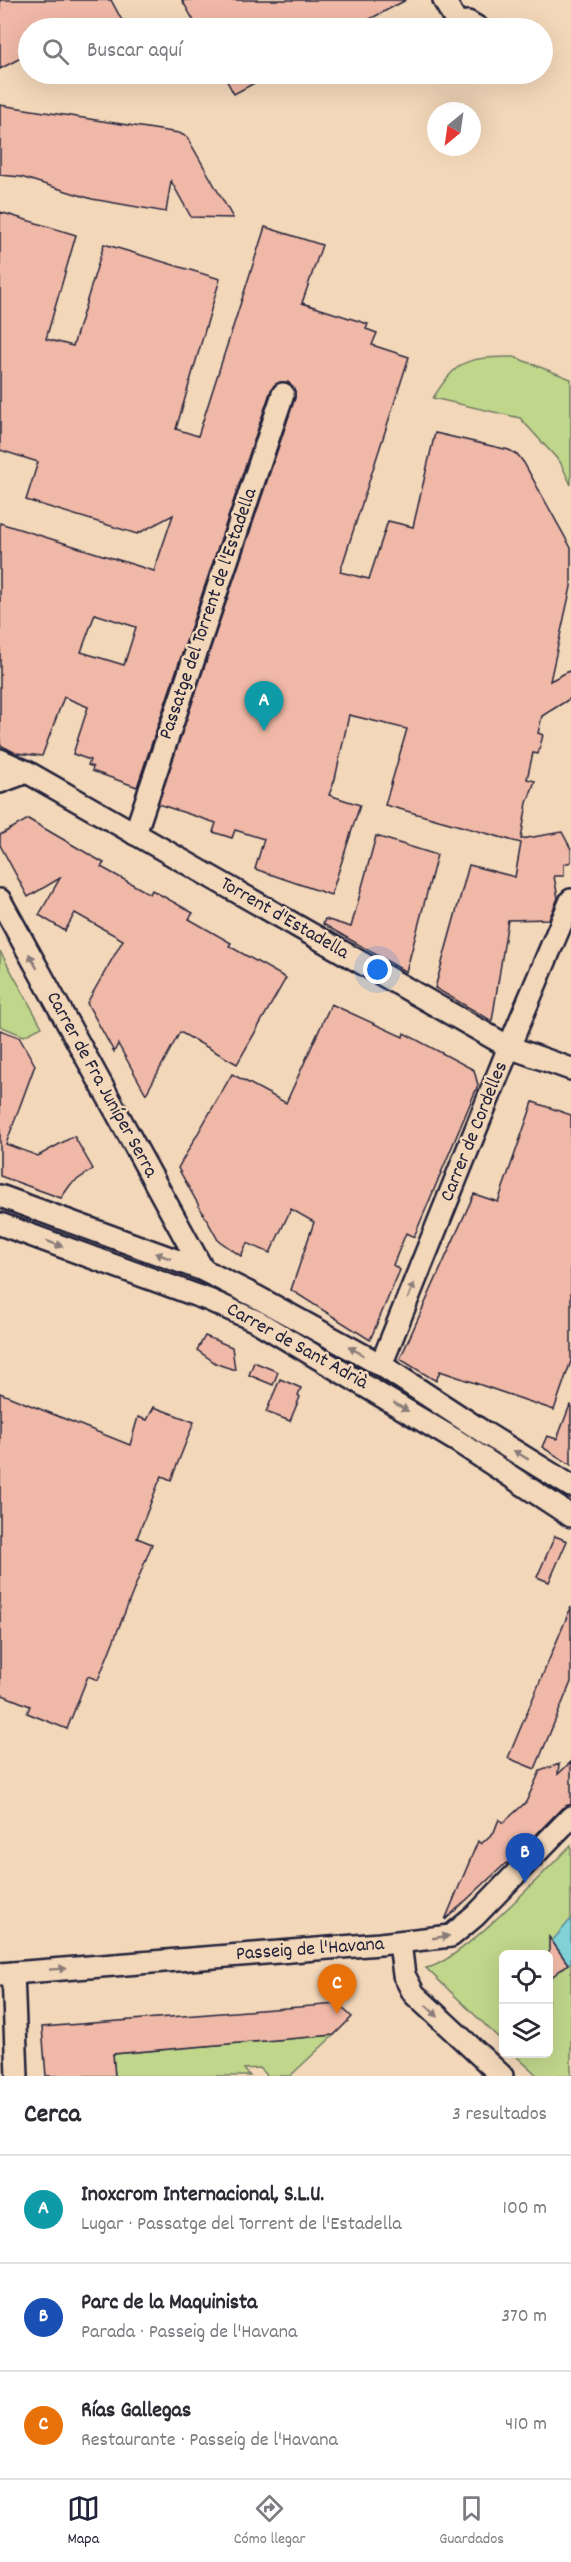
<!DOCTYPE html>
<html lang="es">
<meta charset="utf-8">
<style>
:root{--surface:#fff;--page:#f7f7f7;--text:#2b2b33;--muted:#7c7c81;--line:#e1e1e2;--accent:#22223b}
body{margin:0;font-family:Dekko,sans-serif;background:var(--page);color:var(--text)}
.controls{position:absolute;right:18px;bottom:18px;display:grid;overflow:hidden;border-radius:9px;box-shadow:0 6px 24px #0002}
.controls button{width:54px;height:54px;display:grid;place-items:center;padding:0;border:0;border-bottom:2px solid var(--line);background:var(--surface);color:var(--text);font:30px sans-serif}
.compass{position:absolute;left:427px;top:102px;width:54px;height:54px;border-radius:50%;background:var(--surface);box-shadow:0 6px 24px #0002;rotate:209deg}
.you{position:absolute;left:378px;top:970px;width:21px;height:21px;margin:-15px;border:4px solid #fff;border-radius:50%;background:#1a73e8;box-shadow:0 0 0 9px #1a73e833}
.badge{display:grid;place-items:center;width:39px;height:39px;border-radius:50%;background:var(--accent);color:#fff;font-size:20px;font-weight:700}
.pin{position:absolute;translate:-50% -50px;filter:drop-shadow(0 2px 3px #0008)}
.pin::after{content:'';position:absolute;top:32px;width:21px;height:18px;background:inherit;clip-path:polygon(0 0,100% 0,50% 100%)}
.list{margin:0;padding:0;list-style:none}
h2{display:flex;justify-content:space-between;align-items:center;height:78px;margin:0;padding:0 24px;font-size:26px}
h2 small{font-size:20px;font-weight:400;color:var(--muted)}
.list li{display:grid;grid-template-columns:39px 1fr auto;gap:18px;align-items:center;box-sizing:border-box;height:108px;padding:0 24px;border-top:2px solid var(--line)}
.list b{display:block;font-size:22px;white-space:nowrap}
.list p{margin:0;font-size:20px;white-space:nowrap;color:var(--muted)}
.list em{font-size:20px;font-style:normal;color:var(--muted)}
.icon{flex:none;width:33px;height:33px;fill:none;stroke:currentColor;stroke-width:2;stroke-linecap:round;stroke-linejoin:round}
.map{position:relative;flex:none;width:571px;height:2076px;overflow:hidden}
.search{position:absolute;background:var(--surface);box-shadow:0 6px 24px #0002;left:18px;right:18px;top:18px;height:66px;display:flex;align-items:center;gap:15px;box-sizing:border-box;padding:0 21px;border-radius:33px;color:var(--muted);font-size:22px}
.sheet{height:402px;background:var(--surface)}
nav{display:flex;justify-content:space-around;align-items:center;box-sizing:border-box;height:84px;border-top:2px solid var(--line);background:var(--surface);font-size:16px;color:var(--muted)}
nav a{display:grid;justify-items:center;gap:3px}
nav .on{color:var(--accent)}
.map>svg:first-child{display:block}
.green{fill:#c0d68b;stroke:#717c63;stroke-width:1.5}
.water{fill:#80d2d6;stroke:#5a8c98;stroke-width:1.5}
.building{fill:#f0b8a6;stroke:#22223b;stroke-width:1.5;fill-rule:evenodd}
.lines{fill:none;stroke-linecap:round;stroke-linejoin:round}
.minor-casing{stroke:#22223b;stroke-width:26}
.minor{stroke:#f3d7b9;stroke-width:21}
.oneway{fill:#8a7c7a}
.labels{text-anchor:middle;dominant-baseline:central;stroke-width:5;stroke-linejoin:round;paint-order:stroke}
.street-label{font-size:20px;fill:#22223b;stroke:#f3d7b9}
</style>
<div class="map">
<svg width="571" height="2076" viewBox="0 0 571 2076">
<rect width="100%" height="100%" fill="#f3d7b9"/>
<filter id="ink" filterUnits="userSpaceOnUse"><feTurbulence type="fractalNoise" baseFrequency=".0167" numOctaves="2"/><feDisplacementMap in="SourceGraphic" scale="12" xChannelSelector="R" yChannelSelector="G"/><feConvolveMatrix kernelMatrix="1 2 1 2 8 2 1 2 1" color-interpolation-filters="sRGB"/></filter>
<g filter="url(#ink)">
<g class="green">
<path d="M514,357L571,379V485L560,462L520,418L433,398C459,357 468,358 514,357Z"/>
<path d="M0,951L42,1027L24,1036L0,1026Z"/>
<path d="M571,1845V2076H538L514,2054H548V1954H504L503,2042L426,1968C458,1964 544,1872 571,1845Z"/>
<path d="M334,2035L290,2076H268L260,2068L244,2069L250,2076H115L113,2054Z"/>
</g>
<path class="water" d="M571,1919V1962L568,1964L552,1941Z"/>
<g class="building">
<path d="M0,0H111L126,28H28V54L0,69Z"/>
<path d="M182,0H406L353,28H198Z"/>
<path d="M223,74H271L234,94Z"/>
<path d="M0,105L179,133L187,137L233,218L191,217L171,181L166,212L92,199L21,177L0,175Z"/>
<path d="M0,212L76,235L46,339L73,346L104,244L220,279L176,429L198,436L265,227L322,245L302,303L368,324L366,329L377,333L372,345L409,357L340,572L369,579L388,521L413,527L435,433L509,450L518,455L524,463L571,548V587L550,681L571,670V698L542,716L538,733L543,735L538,754L533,753L527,779L535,781L527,803L521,839L562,832L571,849V862L564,864V876H554L558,898L549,919L508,920L492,1021L435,988L469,865L515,877L521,843L385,805L407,729L349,715L335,779L329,795L360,805L331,895L255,869L264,839L235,830L232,838L213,832L216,823L158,804L295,398V391L288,382H280L271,390L137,787L92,771L93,767L88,765L90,760L73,754L88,707L64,697L42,756L16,753L0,745V523L154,571L173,515L137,534L26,500L38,462L0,450ZM95,614L136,627L124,665L81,652Z"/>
<path d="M28,819L104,863L101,867L150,894L152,890L193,913L189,919L231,943L229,946L286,978L237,1064L180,1032L146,1094L118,1044L114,1052L87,1003L123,940L75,913L65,931L39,915L60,878L28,897L0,845V835Z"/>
<path d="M376,836L437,855L406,972L323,924L325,919L351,927Z"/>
<path d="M331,1004L403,1037L404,1033L474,1070L478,1085L414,1237L406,1233L393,1265L400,1270L370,1340L291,1290L314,1222L291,1209L270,1253L247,1243L241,1256L218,1240L178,1168L232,1074L286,1103Z"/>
<path d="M0,1030L19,1037L35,1065L6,1144L38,1156L74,1136L93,1169L71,1184L61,1198L0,1176Z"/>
<path d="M533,1102L571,1115V1361L554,1410L440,1371L436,1381L400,1359L474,1194L498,1202Z"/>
<path d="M205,1336L232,1347L235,1370L217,1364L197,1350Z"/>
<path d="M254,1362L278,1372L273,1385L249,1375Z"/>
<path d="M280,1379L301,1388L298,1395L300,1397L290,1421L266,1412Z"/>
<path d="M0,1393L130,1445L138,1417L147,1420L154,1407L194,1422L171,1480L162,1476L158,1484L137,1538L152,1544L98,1680L88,1676L67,1729L27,1713L30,1706L0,1694Z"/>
<path d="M570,1405H571V1465L542,1447L547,1436L557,1439Z"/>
<path d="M555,1536L567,1541L549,1582L537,1577Z"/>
<path d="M571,1607V1682L535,1769L508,1758Z"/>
<path d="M571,1762V1805L562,1808L507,1864L506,1863L445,1920L478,1841L481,1844L494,1832L499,1819L503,1823L526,1802L540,1771L559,1764L558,1774Z"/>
<path d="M549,1937L568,1964L549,1979Z"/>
<path d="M338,2004L352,2017L334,2035L113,2054L115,2076H46L42,2027Z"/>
</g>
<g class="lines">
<g class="minor-casing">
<g id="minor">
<path d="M444,0L457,23"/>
<path d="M453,28L457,23L468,22L478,28"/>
<path d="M0,760L27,772L509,1047L571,1069"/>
<path d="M0,782L27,772"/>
<path d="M135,834L283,394"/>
<path d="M0,900L203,1270"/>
<path d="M0,1196L203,1270L257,1297L381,1365L485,1433L571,1486"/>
<path d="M0,1224L209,1300L258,1322L457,1441L571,1516"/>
<path d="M381,1365L509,1047L571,900"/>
<path d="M400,1943L404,1975L414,1994L502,2076"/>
<path d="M13,1973L17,2076"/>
<path d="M0,1974L380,1944L451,1936L475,1916L571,1817"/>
</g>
</g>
<use href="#minor" class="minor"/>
</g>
<defs><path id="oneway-solid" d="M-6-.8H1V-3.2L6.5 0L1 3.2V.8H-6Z" transform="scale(1.5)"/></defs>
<g class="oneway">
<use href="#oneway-solid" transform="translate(33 961) rotate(-119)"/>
<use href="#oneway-solid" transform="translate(55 1244) rotate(20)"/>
<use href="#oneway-solid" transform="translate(163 1256) rotate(-160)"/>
<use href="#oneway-solid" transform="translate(411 1291) rotate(-68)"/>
<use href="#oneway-solid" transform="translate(356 1351) rotate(-151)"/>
<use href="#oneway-solid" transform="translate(401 1407) rotate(31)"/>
<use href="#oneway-solid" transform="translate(521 1455) rotate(-149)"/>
<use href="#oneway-solid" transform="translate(441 1937) rotate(-8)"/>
<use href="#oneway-solid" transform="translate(58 1969) rotate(-4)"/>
<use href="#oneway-solid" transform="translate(432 2011) rotate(43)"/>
</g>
</g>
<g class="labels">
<g class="street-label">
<text transform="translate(209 614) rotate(-71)">Passatge del Torrent de l'Estadella</text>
<text transform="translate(284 919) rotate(30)">Torrent d'Estadella</text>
<text transform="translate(101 1085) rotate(61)">Carrer de Fra Juníper Serra</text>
<text transform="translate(475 1132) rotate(-68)">Carrer de Cordelles</text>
<text transform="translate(297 1347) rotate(29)">Carrer de Sant Adrià</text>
<text transform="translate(310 1950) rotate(-4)">Passeig de l'Havana</text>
</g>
</g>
</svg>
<div class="controls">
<button><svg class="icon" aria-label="locate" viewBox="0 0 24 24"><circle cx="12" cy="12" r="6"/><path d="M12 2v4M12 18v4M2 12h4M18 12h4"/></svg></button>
<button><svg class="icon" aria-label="layers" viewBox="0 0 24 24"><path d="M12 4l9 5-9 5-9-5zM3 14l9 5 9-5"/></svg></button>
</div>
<svg class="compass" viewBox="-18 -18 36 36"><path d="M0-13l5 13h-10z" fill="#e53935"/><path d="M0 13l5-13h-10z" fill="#7c7c81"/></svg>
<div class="you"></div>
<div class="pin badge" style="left:264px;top:731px;background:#0f9aa8">A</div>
<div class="pin badge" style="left:525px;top:1883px;background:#1a4fb4">B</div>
<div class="pin badge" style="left:337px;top:2014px;background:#e8710a">C</div>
<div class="search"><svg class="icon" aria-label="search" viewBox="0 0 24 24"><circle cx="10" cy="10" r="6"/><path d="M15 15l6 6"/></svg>Buscar aquí</div>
</div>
<section class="sheet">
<h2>Cerca<small>3 resultados</small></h2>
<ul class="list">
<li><span class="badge" style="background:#0f9aa8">A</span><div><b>Inoxcrom Internacional, S.L.U.</b><p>Lugar · Passatge del Torrent de l'Estadella</p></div><em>100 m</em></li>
<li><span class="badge" style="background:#1a4fb4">B</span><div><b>Parc de la Maquinista</b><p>Parada · Passeig de l'Havana</p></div><em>370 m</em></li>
<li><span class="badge" style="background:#e8710a">C</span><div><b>Rías Gallegas</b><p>Restaurante · Passeig de l'Havana</p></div><em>410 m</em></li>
</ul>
</section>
<nav>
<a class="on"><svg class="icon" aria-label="map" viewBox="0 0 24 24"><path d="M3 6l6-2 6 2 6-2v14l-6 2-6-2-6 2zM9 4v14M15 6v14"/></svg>Mapa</a>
<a><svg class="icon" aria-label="directions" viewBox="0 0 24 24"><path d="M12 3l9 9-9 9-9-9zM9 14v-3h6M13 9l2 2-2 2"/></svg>Cómo llegar</a>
<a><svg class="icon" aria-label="saved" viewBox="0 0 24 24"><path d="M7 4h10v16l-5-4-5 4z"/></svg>Guardados</a>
</nav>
